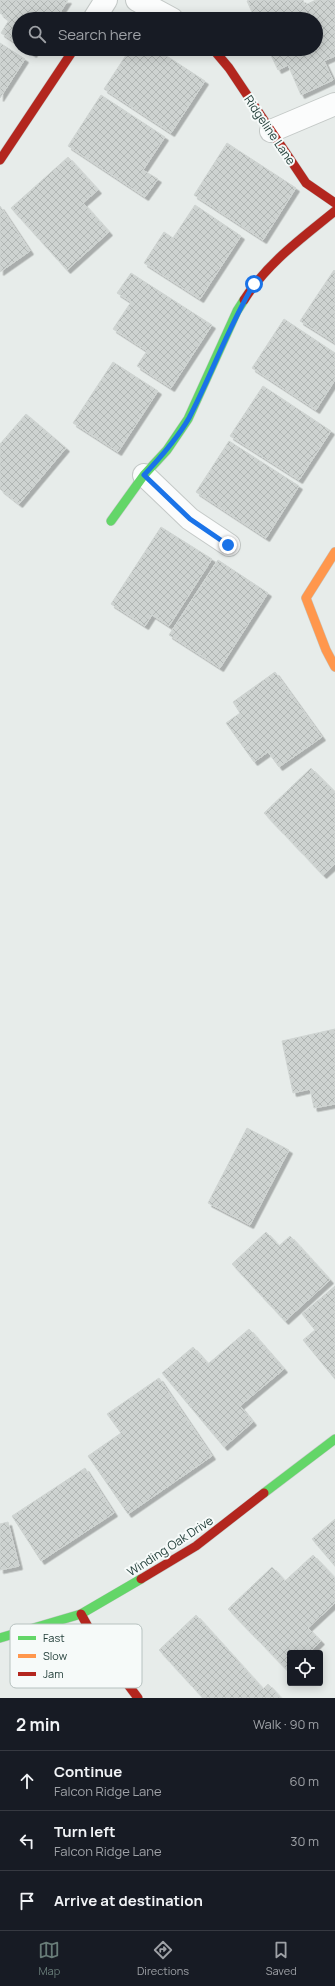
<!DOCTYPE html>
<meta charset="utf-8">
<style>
:root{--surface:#171b24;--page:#20242c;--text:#f1f3f6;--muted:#9ea1a6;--line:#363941;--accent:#687c78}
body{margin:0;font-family:Manrope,sans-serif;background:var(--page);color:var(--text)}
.controls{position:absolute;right:12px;bottom:12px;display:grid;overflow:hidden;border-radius:4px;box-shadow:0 2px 10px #0003}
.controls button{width:36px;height:36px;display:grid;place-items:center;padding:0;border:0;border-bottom:1px solid var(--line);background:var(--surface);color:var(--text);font:20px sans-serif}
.stop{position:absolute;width:12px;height:12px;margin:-9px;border:3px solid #1a73e8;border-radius:50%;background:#fff}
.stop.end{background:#1a73e8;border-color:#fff;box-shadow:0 1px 4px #0008}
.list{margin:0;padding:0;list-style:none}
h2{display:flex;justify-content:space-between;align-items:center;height:52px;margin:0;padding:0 16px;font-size:17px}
h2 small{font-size:13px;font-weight:400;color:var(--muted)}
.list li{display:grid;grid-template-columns:26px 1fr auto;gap:12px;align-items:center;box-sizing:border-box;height:60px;padding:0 16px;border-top:1px solid var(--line)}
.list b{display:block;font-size:15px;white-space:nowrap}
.list p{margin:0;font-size:13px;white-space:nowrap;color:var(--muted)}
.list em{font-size:13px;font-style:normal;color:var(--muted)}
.icon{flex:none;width:22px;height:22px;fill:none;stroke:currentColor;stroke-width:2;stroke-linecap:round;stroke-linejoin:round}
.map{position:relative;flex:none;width:335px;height:1698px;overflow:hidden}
.search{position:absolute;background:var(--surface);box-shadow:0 2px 10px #0003;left:12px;right:12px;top:12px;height:44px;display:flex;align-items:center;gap:10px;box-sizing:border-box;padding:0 14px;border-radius:22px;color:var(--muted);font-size:15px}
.sheet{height:232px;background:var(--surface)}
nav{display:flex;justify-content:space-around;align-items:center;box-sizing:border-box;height:56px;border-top:1px solid var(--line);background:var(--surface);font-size:11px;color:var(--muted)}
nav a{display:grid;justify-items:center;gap:2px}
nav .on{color:var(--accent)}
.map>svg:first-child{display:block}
.building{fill:url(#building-cross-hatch);stroke:#d0d5d3;filter:url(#shadow)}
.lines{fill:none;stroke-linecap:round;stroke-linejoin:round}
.street-casing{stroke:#c4c9c7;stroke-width:24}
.fast-casing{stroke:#c3c9c7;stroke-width:10}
.slow-casing{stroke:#c3c9c7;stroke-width:10}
.jam-casing{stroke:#c3c9c7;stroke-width:10}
.street{stroke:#fbfcfc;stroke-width:22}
.fast{stroke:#63d668;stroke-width:9}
.slow{stroke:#ff974d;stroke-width:9}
.jam{stroke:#b3261e;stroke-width:9}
.route{stroke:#1a73e8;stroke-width:5}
.labels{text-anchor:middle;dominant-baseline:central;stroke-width:4;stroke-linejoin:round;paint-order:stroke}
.street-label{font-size:12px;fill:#24403b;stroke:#f6faf9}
.key{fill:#f6faf9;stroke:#b7c2c0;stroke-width:1}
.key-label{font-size:11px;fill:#24403b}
</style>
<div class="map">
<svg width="335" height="1698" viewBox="0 0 335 1698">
<defs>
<pattern id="building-cross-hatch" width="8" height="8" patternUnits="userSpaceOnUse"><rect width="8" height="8" fill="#ced3d1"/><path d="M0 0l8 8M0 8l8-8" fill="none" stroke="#b1b6b4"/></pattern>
<filter id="shadow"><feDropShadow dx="3.5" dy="3.5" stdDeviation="0" flood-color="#0004"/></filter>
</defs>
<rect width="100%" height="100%" fill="#e7ecea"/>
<g class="building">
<path d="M0,0H68L56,19H19V45L1,33L9,20L0,13Z"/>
<path d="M250,0H303L305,5L316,0H335V56L324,61L333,80L301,95L288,65L278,70L268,49H316V19H255L247,1Z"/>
<path d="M0,43L25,59L0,98Z"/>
<path d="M25,49H36L33,54Z"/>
<path d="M130,49H156L205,81L171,133L104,89Z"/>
<path d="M101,95L165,137L143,170L158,179L145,197L68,146Z"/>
<path d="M227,143L296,188L263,240L194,195Z"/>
<path d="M68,157L98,190L83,203L109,232L67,270L11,208Z"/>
<path d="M195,205L241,236L200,299L144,263L164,232L173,238Z"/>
<path d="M0,206L30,251L0,272Z"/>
<path d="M334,270L335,271V343L300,321Z"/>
<path d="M131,273L212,325L171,388L137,366L147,351L113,329L131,302L117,293Z"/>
<path d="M284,319L335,353V380L316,410L252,368Z"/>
<path d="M113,362L158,391L118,452L73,423Z"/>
<path d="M263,386L331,431L299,480L230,436Z"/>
<path d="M26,414L66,448L19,504L0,489V444Z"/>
<path d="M229,441L299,486L266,538L196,492Z"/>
<path d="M161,527L212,559L169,626L152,615L145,626L111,604Z"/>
<path d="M218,560L268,593L220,668L169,635Z"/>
<path d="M275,672L322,737L279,767L268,752L254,762L226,723L240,713L233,702Z"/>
<path d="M311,768L335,792V864L323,875L264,813Z"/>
<path d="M335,1029V1104L314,1108L310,1089L293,1093L282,1041Z"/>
<path d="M247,1128L289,1150L250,1225L208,1203Z"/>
<path d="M266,1232L279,1246L290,1236L330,1280L285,1321L232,1264Z"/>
<path d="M335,1286V1379L303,1340L315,1330L302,1314Z"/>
<path d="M249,1329L284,1369L240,1406L253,1422L224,1447L162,1373L193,1347L208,1364Z"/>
<path d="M159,1378L212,1456L128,1514L88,1456L121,1433L107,1414Z"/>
<path d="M85,1468L114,1513L41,1561L12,1516Z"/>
<path d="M335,1519V1566L312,1539Z"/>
<path d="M8,1522L19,1566L0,1570V1524Z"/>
<path d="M313,1555L335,1578V1603L308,1628L321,1641L309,1653H290L289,1672L228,1609L272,1567L285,1581Z"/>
<path d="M196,1615L263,1689L268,1684L281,1698H203L159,1650Z"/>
</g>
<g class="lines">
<g class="street-casing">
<g id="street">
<path d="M137,0L172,19"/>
<path d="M94,19L106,0"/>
<path d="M271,131L335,104"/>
<path d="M144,475L190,519L229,545"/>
</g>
</g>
<g class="fast-casing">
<g id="fast">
<path d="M111,521L144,475L167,450L188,419L237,311L244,300"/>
<path d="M264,1493L335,1439"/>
<path d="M0,1638L81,1614L141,1579"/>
</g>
</g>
<g class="slow-casing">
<path id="slow" d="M335,552L306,598L326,650L335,667"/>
</g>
<g class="jam-casing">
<g id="jam">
<path d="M213,49L229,68L306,183L335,203"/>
<path d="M0,160L74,49"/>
<path d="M244,300C267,263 302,238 335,211"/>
<path d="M141,1579L196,1546L264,1493"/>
<path d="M81,1614L98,1645L138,1698"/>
</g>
</g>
<use href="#street" class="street"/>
<use href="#fast" class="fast"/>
<use href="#slow" class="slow"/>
<use href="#jam" class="jam"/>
</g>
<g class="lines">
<path class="route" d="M228,545L190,519L144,475C160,458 177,439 189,418C212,374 228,327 254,284"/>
</g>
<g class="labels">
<g class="street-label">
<text transform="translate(270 130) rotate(56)">Ridgeline Lane</text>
<text transform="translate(170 1546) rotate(-33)">Winding Oak Drive</text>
</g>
</g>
<rect x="10" y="1624" width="132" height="64" rx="6" class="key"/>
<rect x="18" y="1636" width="18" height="4" fill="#63d668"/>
<rect x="18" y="1654" width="18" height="4" fill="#ff974d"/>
<rect x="18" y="1672" width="18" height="4" fill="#b3261e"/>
<g class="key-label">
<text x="43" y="1642">Fast</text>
<text x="43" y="1660">Slow</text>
<text x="43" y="1678">Jam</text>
</g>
</svg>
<div class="controls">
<button><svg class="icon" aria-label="locate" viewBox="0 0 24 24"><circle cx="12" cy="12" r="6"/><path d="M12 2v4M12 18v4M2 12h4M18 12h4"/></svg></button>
</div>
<div class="stop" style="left:254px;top:284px"></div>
<div class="stop end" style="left:228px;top:545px"></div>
<div class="search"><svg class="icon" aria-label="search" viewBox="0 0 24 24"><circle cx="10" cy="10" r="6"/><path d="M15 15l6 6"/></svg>Search here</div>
</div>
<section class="sheet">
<h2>2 min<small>Walk · 90 m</small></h2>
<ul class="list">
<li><svg class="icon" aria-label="ahead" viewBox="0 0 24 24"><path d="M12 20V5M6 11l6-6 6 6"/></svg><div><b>Continue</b><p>Falcon Ridge Lane</p></div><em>60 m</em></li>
<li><svg class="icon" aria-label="left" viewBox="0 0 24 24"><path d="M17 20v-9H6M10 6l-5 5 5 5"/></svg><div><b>Turn left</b><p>Falcon Ridge Lane</p></div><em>30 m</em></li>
<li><svg class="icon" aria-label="arrive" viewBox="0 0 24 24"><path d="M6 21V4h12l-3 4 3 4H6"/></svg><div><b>Arrive at destination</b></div></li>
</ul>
</section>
<nav>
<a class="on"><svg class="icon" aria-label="map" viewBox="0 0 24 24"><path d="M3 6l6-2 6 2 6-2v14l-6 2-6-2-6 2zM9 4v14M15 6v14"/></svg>Map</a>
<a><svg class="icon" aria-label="directions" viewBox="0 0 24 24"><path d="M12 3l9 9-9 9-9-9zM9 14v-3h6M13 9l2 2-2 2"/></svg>Directions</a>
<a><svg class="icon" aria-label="saved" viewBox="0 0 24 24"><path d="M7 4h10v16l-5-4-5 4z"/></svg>Saved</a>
</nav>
